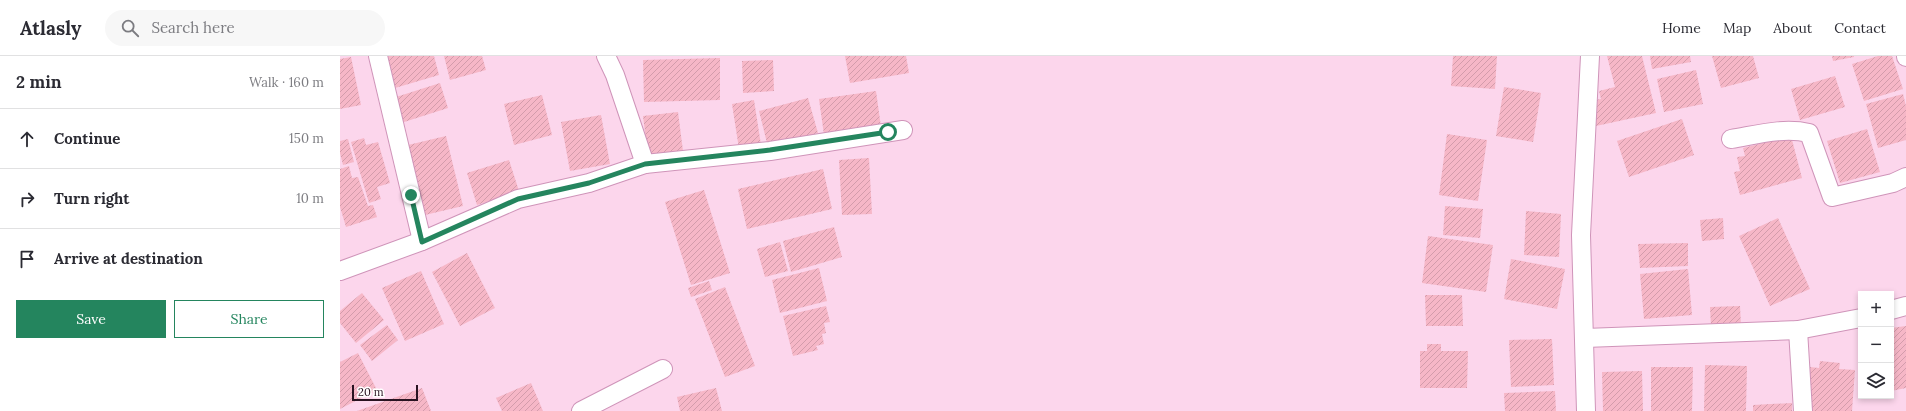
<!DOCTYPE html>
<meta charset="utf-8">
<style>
:root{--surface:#fff;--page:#f7f7f7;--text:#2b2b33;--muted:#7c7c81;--line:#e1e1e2;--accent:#24855e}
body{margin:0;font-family:Lora,serif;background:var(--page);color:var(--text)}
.controls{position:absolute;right:12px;bottom:12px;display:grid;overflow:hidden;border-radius:0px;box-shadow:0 2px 6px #0003}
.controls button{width:36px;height:36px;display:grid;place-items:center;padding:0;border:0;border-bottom:1px solid var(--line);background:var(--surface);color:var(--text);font:20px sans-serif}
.scale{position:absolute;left:12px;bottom:10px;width:66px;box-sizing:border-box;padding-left:4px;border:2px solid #291321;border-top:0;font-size:11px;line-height:14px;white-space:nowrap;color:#291321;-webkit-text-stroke:3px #fff;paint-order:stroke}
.stop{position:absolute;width:12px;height:12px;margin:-9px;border:3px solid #24855e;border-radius:50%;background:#fff}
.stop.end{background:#24855e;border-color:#fff;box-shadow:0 1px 4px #0008}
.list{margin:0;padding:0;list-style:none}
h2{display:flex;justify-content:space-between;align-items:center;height:52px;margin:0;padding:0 16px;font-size:17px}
h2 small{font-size:13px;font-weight:400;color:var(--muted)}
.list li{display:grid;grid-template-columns:26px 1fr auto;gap:12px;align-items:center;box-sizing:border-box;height:60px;padding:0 16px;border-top:1px solid var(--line)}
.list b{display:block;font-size:15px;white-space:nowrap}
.list em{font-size:13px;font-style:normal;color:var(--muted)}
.actions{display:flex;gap:8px;padding:12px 16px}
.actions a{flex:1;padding:9px 0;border:1px solid var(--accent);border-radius:0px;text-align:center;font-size:14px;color:var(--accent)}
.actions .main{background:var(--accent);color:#fff}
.icon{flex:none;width:22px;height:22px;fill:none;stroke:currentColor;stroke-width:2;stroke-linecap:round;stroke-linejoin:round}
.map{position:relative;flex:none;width:1566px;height:355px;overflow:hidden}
header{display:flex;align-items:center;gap:24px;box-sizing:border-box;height:56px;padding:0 20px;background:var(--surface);border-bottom:1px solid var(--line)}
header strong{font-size:19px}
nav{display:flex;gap:22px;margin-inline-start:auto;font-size:14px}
.search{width:280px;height:36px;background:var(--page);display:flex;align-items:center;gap:10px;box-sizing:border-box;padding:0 14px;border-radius:22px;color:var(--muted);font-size:15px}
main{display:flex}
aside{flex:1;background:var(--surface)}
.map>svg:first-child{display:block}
.building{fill:url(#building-hatch)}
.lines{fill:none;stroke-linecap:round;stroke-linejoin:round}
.street-casing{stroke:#cf94b9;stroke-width:20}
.street{stroke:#fff;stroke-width:18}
.route{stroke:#24855e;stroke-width:5}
</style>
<header>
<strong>Atlasly</strong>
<div class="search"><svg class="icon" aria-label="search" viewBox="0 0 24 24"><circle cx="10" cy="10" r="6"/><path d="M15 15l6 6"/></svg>Search here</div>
<nav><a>Home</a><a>Map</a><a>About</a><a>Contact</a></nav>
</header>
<main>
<aside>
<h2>2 min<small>Walk · 160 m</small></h2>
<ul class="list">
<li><svg class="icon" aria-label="ahead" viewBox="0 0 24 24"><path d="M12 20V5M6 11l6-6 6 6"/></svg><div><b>Continue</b></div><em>150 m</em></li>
<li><svg class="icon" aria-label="right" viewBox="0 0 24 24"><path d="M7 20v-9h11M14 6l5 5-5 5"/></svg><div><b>Turn right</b></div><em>10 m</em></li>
<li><svg class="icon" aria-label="arrive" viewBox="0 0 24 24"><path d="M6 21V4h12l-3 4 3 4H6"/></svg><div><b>Arrive at destination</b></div></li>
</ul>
<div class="actions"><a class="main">Save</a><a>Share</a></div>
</aside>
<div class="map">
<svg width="1566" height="355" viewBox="0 0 1566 355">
<defs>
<pattern id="building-hatch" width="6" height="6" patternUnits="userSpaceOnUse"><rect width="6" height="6" fill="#f6b7c7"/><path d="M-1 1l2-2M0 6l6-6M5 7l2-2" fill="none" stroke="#d39cab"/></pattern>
</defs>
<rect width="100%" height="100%" fill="#fcd6ec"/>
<g class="building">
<path d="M46,0H94L99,19L55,32Z"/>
<path d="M104,0H142L146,14L110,24Z"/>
<path d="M505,0H566L569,17L510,27Z"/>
<path d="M1113,0H1157L1155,33L1111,30Z"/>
<path d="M1267,0H1302L1316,57L1256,70L1250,45L1261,43L1259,35L1275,31Z"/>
<path d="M1310,0H1350L1351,6L1312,13Z"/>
<path d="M1372,0H1413L1419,22L1381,32Z"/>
<path d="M1492,0H1514V1L1493,5Z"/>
<path d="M1538,0H1552L1563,33L1524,45L1512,8Z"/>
<path d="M11,1L21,49L0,53V3Z"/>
<path d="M380,2V44L304,46L303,4Z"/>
<path d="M433,4L434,35L403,37L402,5Z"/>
<path d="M1356,14L1363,48L1324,56L1317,23Z"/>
<path d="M1495,20L1505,51L1460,64L1451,33Z"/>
<path d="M100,27L108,52L61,67L53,42Z"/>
<path d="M1164,31L1201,37L1193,86L1156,80Z"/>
<path d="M536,35L541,71L484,79L479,43Z"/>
<path d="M1563,38L1566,50V84L1538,92L1526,48Z"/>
<path d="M202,39L212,79L174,89L164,48Z"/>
<path d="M468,42L478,77L428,91L419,55Z"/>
<path d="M414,44L421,89L399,93L392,48Z"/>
<path d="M338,56L343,95L308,100L303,60Z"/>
<path d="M261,59L270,108L230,115L221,66Z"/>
<path d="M1342,63L1354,99L1289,121L1277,85Z"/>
<path d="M1527,73L1540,116L1500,127L1487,85Z"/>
<path d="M1107,78L1147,84L1138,145L1099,139Z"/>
<path d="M106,80L123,150L85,159L68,89Z"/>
<path d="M1451,80L1462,122L1400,139L1394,116L1400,115L1397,101L1405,100L1403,92Z"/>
<path d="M24,82L26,89L38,86L50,127L37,131L41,143L29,147L11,86Z"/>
<path d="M8,83L14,106L3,109L0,97V85Z"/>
<path d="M529,102L532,158L502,159L499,104Z"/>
<path d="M169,104L179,135L137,149L127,117Z"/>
<path d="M9,110L12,122L18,121L28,150L33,149L37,161L6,171L0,151V113Z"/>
<path d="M483,113L492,153L407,173L398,133Z"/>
<path d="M364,134L390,217L351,229L325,146Z"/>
<path d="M1105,150L1143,153L1140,182L1103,179Z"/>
<path d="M1186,155L1221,158L1219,201L1184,199Z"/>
<path d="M1383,162L1384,183L1362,185L1360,164Z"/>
<path d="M1438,162L1470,233L1430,250L1399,180Z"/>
<path d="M494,171L502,201L451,216L443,185Z"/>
<path d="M1088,180L1153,189L1146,236L1082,227Z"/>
<path d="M440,186L448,215L425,221L417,193Z"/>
<path d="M1348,187V210L1300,212L1298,188Z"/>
<path d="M127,197L155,252L120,270L92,216Z"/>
<path d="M1171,203L1225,213L1217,253L1164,243Z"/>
<path d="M479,212L487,245L440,257L432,224Z"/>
<path d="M1348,213L1352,259L1304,263L1300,218Z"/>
<path d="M81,215L104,268L65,285L42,232Z"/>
<path d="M369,225L372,234L351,241L348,232Z"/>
<path d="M385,231L415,310L385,321L355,243Z"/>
<path d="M22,237L44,264L16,287L0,267V255Z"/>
<path d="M1085,239H1122L1123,270H1086Z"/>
<path d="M486,250L490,266L484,267L486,277L482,278L484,288L476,290L478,294L453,300L443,260Z"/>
<path d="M1400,250L1401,270L1371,271L1370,251Z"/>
<path d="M47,269L58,284L32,305L20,289Z"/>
<path d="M1566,270V332L1551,335V272Z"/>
<path d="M1212,283L1214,329L1171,331L1169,284Z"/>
<path d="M1087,288H1101V295H1128L1127,332H1080V295H1087Z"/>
<path d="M18,297L37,334L0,353V306Z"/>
<path d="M1480,305L1500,307L1499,313L1515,314L1512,355H1467L1470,311L1479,312Z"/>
<path d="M1365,309L1407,310L1406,355H1364Z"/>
<path d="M1311,311H1353L1352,355H1311Z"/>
<path d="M1302,315L1303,355H1263L1262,316Z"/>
<path d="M191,327L203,355H162L156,342Z"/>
<path d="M82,332L91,355H17Z"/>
<path d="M376,332L382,355H340L337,341Z"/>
<path d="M1215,335L1216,355H1165L1164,337Z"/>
<path d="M1452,347V355H1413V349Z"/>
</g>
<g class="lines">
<g class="street-casing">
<g id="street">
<path d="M38,0L82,185"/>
<path d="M266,0L275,19L305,108"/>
<path d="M1566,0V1"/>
<path d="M1391,83C1416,79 1443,71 1469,77L1492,141L1553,127L1566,121"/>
<path d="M0,215L82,185L178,143L249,127L305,108L430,95L563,74"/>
<path d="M1551,254L1566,250"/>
<path d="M1458,274L1463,355"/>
<path d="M1245,282L1458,274L1521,262"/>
<path d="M241,355L323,313"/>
<path d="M1246,355L1241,179L1250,0"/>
</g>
</g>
<use href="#street" class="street"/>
</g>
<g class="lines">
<path class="route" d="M71,139L82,186L178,143L249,127L305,108L430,94L548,76"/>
</g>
</svg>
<div class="controls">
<button>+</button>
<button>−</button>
<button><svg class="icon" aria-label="layers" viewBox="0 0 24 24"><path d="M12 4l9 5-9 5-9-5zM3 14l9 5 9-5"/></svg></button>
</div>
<div class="scale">20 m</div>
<div class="stop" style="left:548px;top:76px"></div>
<div class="stop end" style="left:71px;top:139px"></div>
</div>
</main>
